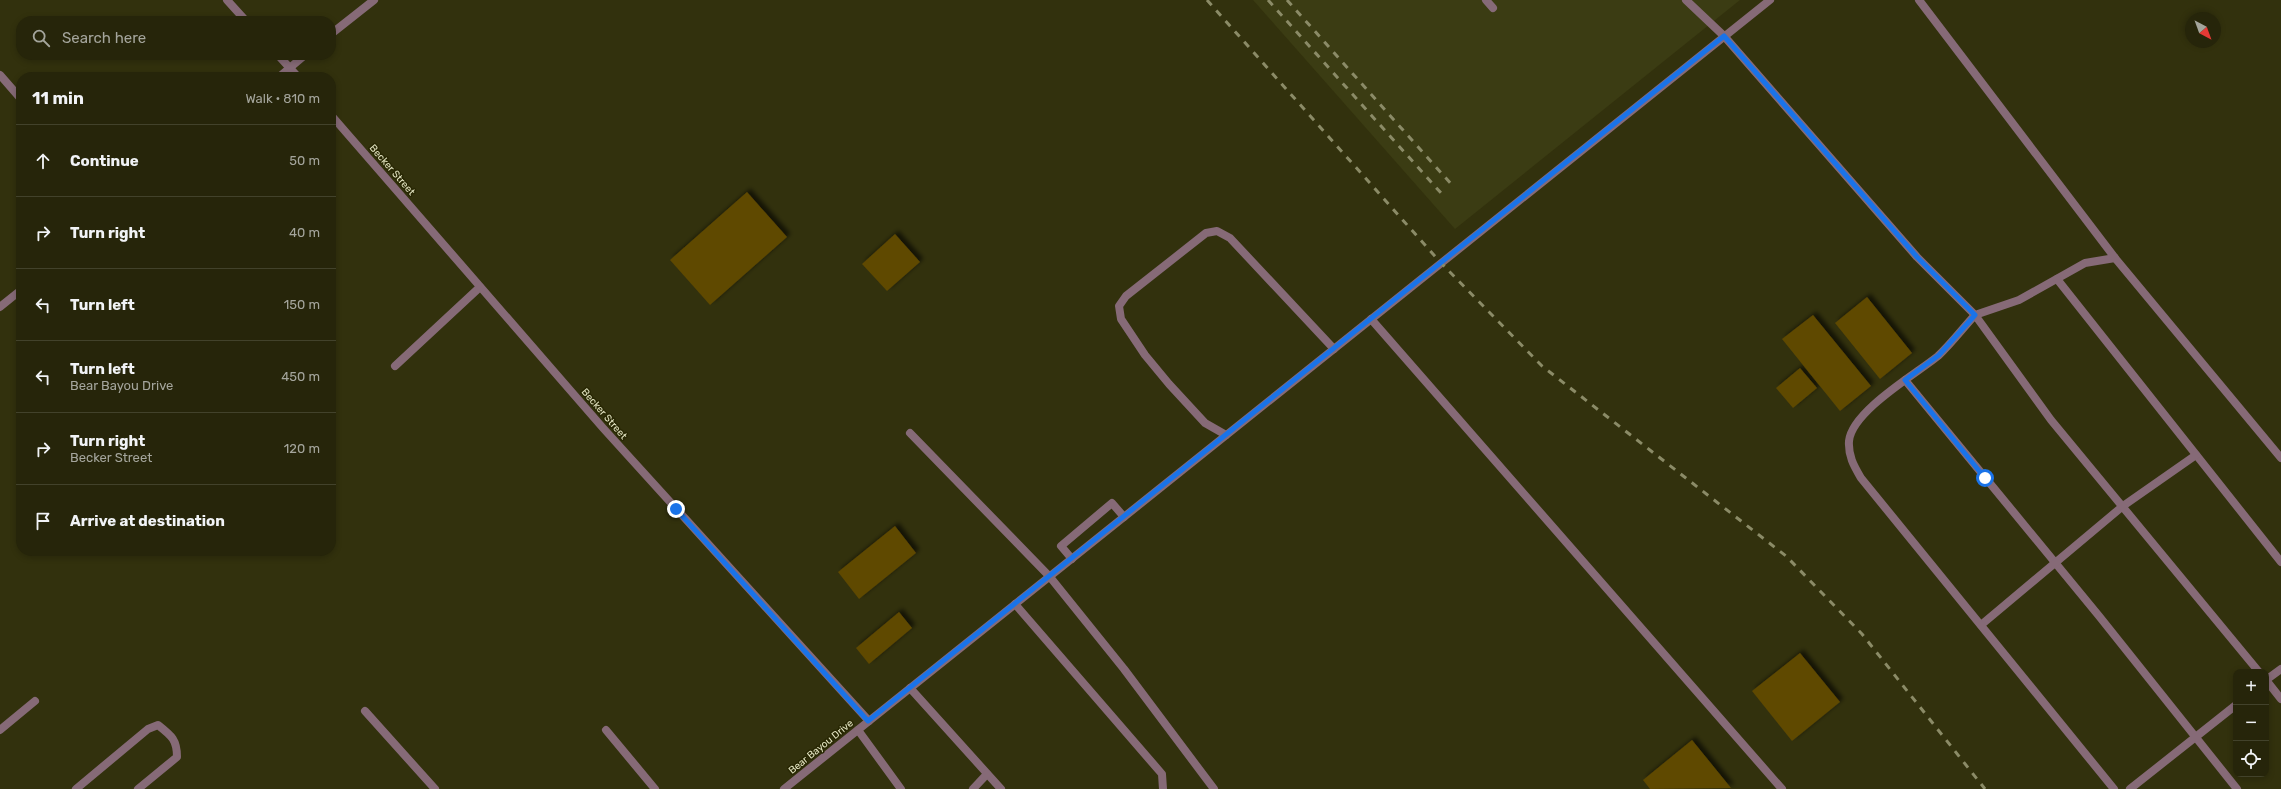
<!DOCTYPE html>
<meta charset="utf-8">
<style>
:root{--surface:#26250a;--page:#2e2d13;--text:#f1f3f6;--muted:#a4a59c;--line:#42422b}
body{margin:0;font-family:Rubik,sans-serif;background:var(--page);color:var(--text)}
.controls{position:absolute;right:12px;bottom:12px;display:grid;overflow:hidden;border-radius:8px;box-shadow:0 2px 6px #0003}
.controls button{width:36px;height:36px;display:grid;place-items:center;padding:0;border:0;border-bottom:1px solid var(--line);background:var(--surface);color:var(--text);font:20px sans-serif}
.compass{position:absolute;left:2185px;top:12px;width:36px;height:36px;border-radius:50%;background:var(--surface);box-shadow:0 2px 6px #0003;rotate:139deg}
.stop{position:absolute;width:12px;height:12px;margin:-9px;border:3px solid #1a73e8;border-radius:50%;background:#fff}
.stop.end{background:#1a73e8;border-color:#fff;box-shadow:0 1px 4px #0008}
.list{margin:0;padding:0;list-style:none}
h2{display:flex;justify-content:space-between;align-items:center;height:52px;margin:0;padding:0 16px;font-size:17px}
h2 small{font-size:13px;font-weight:400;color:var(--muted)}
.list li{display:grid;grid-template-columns:26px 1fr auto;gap:12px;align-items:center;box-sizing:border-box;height:72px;padding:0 16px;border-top:1px solid var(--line)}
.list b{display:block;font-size:15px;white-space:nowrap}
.list p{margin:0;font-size:13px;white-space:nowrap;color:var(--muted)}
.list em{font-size:13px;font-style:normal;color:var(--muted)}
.icon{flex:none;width:22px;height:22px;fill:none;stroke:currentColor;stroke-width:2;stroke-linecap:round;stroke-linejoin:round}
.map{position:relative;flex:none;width:2281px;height:789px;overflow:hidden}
.search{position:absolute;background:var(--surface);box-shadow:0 2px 6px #0003;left:16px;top:16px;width:320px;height:44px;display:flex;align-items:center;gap:10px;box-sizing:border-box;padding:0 14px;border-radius:16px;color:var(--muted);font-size:15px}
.panel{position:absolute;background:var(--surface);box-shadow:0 2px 6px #0003;left:16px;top:72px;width:320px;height:484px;border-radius:16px}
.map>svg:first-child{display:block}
.built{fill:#3b3c13}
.building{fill:#5e4803;filter:url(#shadow)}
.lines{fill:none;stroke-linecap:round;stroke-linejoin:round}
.service{stroke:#866a77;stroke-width:8}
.minor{stroke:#866a77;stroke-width:8}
.rail{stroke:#8b8b67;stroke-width:3;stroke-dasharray:7 7;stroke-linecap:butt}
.route{stroke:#1a73e8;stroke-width:5}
.labels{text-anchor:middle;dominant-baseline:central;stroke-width:3;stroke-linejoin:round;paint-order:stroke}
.street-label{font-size:10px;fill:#e6e7c5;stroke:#282703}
</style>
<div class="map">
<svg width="2281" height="789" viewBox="0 0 2281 789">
<defs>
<filter id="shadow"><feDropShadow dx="3.5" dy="-3.5" stdDeviation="2" flood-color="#0009"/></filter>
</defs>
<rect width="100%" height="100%" fill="#32310d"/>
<path class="built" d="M1253,0H1740L1455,229Z"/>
<g class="building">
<path d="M747,192L787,237L710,305L670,260Z"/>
<path d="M895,234L920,262L887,291L862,264Z"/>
<path d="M1867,297L1912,353L1880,379L1835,323Z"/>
<path d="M1813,315L1871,386L1840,411L1782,339Z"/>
<path d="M1800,368L1817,388L1793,408L1776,388Z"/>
<path d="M895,526L916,553L859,599L838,572Z"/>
<path d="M899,612L912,628L869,664L856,648Z"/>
<path d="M1800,653L1840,702L1792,741L1752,691Z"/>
<path d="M1692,740L1731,788L1650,789L1643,780Z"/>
</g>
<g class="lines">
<g class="service">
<path d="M1486,0L1493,8"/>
<path d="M1686,0L1724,36L1917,257L1975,315L2019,300L2085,263L2115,258"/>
<path d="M1919,0L2115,258L2281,458"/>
<path d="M2057,279L2281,562"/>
<path d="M1371,319L1782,789"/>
<path d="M395,366L480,287"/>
<path d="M1905,380L2099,616L2237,789"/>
<path d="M910,433L1050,577L1124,669L1214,789"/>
<path d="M1226,435L1205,423L1169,384L1145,355L1121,319L1119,306L1126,296L1206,233L1217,231L1230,238L1334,349"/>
<path d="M1072,559L1061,546L1112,503L1124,517"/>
<path d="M1015,604L1162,774L1163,789"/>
<path d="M1981,625L2123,506L2196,455"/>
<path d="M2266,680L2281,699"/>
<path d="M2266,680L2281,669"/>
<path d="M910,688L1001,789"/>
<path d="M0,730L35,701"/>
<path d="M606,730L655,789"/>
<path d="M858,730L901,789"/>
<path d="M76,789L148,729L158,725C172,736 177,740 177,757L138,789"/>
<path d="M973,789L987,774"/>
<path d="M2114,789L1861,478C1854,466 1848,456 1849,441C1852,411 1916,374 1938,356C1951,344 1963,328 1975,315L2051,420L2259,672"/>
<path d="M2130,789L2236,705"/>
</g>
<g class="minor">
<path d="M227,0L246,21"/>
<path d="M331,34L374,0"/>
<path d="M278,55L298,77"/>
<path d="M0,75L21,99"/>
<path d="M279,77L305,55"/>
<path d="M331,115L603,428L869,721"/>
<path d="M0,307L21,290"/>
<path d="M365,711L435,789"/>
<path d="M784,789L1770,0"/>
</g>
<g class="rail">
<path d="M1207,0L1441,263L1542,366L1786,556L1862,634L1985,789"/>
<path d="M1268,0L1441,193"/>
<path d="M1287,0L1452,185"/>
</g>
</g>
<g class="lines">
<path class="route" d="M676,509L868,721L1724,36L1917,257L1975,315L1939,355L1905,380L1985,478"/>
</g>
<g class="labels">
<g class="street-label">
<text transform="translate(392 170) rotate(49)">Becker Street</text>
<text transform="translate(604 414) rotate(49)">Becker Street</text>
<text transform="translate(821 747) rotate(-39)">Bear Bayou Drive</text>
</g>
</g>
</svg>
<div class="controls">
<button>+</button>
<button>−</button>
<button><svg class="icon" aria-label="locate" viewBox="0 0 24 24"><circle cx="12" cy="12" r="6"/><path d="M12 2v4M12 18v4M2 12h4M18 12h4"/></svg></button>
</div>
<svg class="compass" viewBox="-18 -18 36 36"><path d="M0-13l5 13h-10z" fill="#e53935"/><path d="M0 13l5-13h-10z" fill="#a4a59c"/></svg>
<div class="stop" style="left:1985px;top:478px"></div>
<div class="stop end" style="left:676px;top:509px"></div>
<div class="search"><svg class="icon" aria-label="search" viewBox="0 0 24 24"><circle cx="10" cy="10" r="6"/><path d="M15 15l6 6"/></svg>Search here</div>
<section class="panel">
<h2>11 min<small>Walk · 810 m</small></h2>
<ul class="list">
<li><svg class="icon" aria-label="ahead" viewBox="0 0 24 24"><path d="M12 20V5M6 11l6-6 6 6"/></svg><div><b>Continue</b></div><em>50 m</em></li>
<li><svg class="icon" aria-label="right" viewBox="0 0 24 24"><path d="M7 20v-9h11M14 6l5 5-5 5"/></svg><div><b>Turn right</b></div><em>40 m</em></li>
<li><svg class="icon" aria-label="left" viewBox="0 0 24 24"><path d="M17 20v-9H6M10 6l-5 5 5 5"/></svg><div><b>Turn left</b></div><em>150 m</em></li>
<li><svg class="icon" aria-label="left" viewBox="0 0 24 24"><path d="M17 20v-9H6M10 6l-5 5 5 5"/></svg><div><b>Turn left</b><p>Bear Bayou Drive</p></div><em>450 m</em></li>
<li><svg class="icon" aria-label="right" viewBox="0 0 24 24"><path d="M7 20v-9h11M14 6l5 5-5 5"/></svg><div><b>Turn right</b><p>Becker Street</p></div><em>120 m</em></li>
<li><svg class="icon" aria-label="arrive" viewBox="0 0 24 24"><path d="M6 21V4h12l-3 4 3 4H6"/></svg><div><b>Arrive at destination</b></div></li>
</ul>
</section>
</div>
